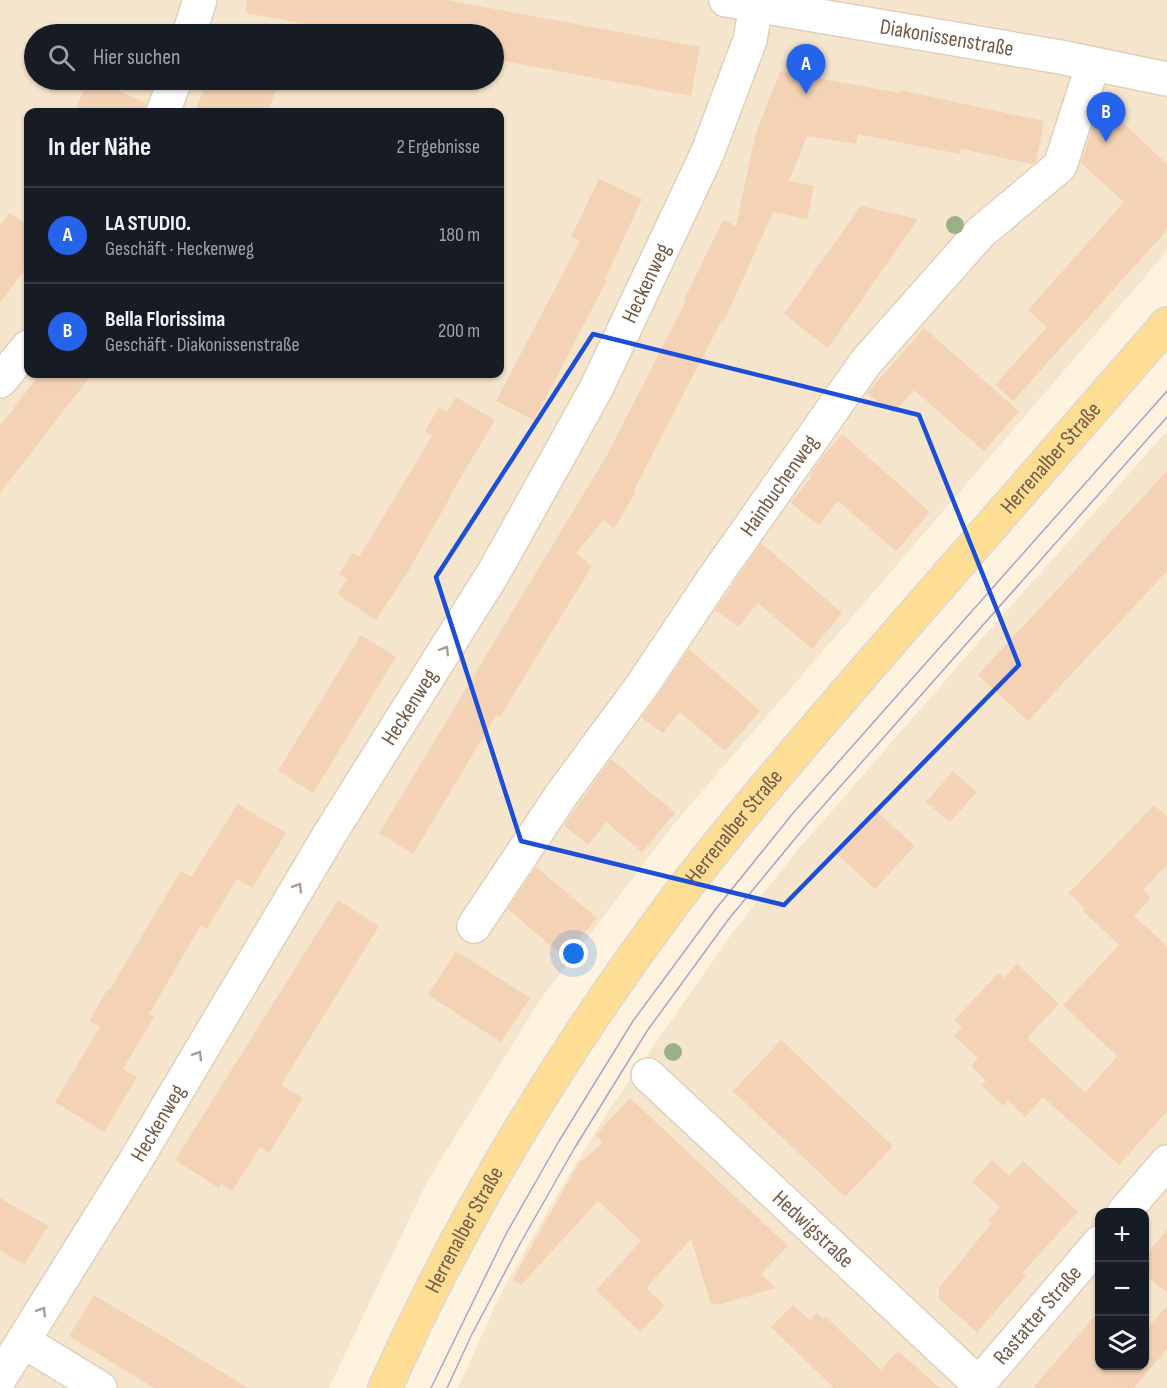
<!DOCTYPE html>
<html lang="de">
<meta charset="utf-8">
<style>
:root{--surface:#171b24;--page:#20242c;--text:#f1f3f6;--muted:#9ea1a6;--line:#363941;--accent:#2563eb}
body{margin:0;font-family:"Sofia Sans Condensed",sans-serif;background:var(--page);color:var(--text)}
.controls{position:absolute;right:18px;bottom:18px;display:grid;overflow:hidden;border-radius:12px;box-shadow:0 2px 4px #0004}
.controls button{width:54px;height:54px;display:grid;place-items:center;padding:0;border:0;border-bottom:2px solid var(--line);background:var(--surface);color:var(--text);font:30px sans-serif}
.you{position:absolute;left:574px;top:954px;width:21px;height:21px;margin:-15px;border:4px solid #fff;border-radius:50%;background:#1a73e8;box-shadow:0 0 0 9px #1a73e833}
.badge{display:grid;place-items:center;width:39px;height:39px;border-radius:50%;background:var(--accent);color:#fff;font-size:20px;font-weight:700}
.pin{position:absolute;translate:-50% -50px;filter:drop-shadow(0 2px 3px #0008)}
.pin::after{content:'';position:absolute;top:32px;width:21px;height:18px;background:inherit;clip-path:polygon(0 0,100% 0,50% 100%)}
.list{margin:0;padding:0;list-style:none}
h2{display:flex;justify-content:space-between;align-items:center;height:78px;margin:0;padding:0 24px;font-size:26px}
h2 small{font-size:20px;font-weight:400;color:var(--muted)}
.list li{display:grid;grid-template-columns:39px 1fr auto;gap:18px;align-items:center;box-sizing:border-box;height:96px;padding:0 24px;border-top:2px solid var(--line)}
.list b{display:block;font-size:22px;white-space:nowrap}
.list p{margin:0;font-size:20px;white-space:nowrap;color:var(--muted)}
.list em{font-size:20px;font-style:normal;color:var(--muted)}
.icon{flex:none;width:33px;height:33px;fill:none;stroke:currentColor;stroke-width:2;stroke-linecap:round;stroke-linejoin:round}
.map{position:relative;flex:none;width:1167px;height:1388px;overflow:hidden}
.search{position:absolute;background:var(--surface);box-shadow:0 2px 4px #0004;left:24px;top:24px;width:480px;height:66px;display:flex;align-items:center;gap:15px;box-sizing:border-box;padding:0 21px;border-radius:33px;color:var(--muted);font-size:22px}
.panel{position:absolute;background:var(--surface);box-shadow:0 2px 4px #0004;left:24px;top:108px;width:480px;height:270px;border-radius:12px}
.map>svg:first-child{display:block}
.residential{fill:#f5e5cd;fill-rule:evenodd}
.building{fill:#f3d2b6}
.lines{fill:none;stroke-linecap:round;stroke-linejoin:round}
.minor-casing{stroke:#e1d0bb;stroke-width:36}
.major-casing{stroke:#ded7d3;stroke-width:36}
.minor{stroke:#fff;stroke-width:33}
.major{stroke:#fede95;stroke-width:33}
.tram{stroke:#b69fc5;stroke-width:1.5}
.tree{fill:#9cb086}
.oneway{stroke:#ac9c90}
.marked{fill:none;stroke:#1d4ed8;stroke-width:4.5;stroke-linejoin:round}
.labels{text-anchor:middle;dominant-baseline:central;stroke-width:4.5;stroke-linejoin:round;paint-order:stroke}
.street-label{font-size:22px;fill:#745a46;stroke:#fff7e6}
</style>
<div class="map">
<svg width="1167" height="1388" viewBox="0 0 1167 1388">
<rect width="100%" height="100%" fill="#fdf3df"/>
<g class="residential">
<path d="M0,0H1167V251L674,824L540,1000L427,1182L329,1388H0ZM34,34H494V80H34ZM28,112H500V374H28Z"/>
<path d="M1167,431V1388H458L500,1295L555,1198L609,1110L732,933L796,852L977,644ZM1100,1212H1144V1366H1100Z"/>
</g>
<g class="building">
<path d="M247,0H446L700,47L691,96L494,59V34H361L246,13Z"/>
<path d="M780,71L900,93V90L1044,121L1036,162L1033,164L961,149L960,154L858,134L856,144L807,136L789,181L814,186L807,219L773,212L724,321L722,320L688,385L633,492L635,493L614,529L603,520L576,553L592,566L500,717L496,715L413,854L379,833L607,455L685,303L683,302L723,220L736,226L755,136Z"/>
<path d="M89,80H95L146,103L145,112H74Z"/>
<path d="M207,80H279L268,112H195Z"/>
<path d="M1108,109L1167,164V230L1013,401L995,385L1047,327L1028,310L1124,202L1081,163L1093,126Z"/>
<path d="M599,179L642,199L605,279L607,280L534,420L496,401L580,241L571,237Z"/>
<path d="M861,206L918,219L828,348L784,314Z"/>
<path d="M10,213L28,226V265L0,303V226Z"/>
<path d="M924,328L1019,411L984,451L914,390L893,414L867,393Z"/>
<path d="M40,374H92L0,493V426Z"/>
<path d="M456,397L495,420L451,494H452L410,568L376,620L337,594L347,579L339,574L352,553L359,557L396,496L432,436L425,431L439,407L447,412Z"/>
<path d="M842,434L930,512L896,551L838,501L819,525L791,503L811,477L809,476L822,457Z"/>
<path d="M1167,471V571L1028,721L978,675Z"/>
<path d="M761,543L842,613L812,649L758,603L738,627L715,610Z"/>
<path d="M361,635L396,657L313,793L278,771Z"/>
<path d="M689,649L760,711L725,751L680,712L663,733L642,718Z"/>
<path d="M611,759L675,813L642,852L606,822L588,845L564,825Z"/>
<path d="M953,771L977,792L950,822L926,802Z"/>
<path d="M238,804L286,833L252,888L237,879L207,929L201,925L149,1014L154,1017L123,1069L137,1077L104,1132L55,1102L100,1027L89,1021L107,990L109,991L181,871L191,877Z"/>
<path d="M1154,805L1167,817V865L1143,890L1151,898L1134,916L1167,946V1111L1119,1165L1043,1097L1025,1117L1008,1100L1003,1106L981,1085L986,1081L971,1066L978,1058L954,1036L962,1027L954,1020L999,973L1004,978L1017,964L1059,1004L1027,1038L1085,1093L1117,1056L1063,1005L1119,945L1083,911L1085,909L1069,893Z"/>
<path d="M876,811L915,846L875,889L837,854Z"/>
<path d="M536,867L597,918L564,957L508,909Z"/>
<path d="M338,900L379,926L281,1085L303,1098L269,1153L260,1147L232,1191L221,1184L219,1188L175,1160Z"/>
<path d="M456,951L530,998L501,1042L428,995Z"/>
<path d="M781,1040L893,1146L845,1197L733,1091Z"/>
<path d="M630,1098L788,1246L761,1274L776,1288L721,1304H711L691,1239L646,1288L665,1306L640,1332L596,1290L641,1241L598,1201L521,1285L513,1279L579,1163L603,1143L596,1135Z"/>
<path d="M992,1160L1009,1176L1023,1161L1078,1212L1022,1273L1026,1276L977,1332L939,1299V1288L992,1223L989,1220L1000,1207L972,1182Z"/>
<path d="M0,1198L48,1226L24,1265L0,1250Z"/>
<path d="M1167,1230V1293L1144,1274V1257Z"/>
<path d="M94,1295L166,1338L248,1388H154L69,1336Z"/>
<path d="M793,1305L810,1320L817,1313L823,1319L825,1316L881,1370L898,1351L940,1388H834L771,1327Z"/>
<path d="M1167,1306V1349L1134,1388H1033L1100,1310V1365H1144V1332Z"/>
</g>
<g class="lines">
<g class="minor-casing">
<g id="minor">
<path id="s1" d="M726,0L1060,57L1167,79"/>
<path d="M189,34L200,0"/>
<path d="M163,112L175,80"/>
<path d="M0,381L28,347"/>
<path id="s2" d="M474,926L562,794L641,687L714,578L866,362L980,233L1060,166L1093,64"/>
<path id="s3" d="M648,1075L979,1384"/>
<path d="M1124,1212L1167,1162"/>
<path d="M23,1341L100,1388"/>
<path id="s4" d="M0,1378L136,1160L331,832L494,572L596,389L707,154L750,40L757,0"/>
<path id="s5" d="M975,1388L1100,1242"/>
</g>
</g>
<g class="major-casing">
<g id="major">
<path id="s6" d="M385,1388C462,1216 561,1053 674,902C734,822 800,747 865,671C965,555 1067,440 1167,324"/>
</g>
</g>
<use href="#minor" class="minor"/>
<use href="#major" class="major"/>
<g class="tram">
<path d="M431,1388L506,1234L559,1141L633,1021L715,910L794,812L1167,391"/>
<path d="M447,1388L472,1334L521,1242L574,1149L647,1031L728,920L808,823L1167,417"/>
</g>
</g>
<g class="tree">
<circle cx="955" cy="225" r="9"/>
<circle cx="673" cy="1052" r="9"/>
</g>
<defs><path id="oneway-chevron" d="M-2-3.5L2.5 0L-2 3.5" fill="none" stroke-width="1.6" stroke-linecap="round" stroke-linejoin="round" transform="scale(1.5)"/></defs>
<g class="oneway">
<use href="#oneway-chevron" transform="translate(445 650) rotate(-58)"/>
<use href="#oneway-chevron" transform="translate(298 887) rotate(-59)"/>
<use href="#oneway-chevron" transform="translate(198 1055) rotate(-59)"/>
<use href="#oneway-chevron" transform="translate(42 1311) rotate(-58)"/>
</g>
<path class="marked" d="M593,334L919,415L1019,665L784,905L521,841L436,577Z"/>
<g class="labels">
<g class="street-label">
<text stroke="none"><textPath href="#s1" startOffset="224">Diakonissenstraße</textPath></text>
<text stroke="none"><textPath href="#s4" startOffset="1272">Heckenweg</textPath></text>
<text stroke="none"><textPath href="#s6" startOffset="1149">Herrenalber Straße</textPath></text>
<text stroke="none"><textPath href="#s2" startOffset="536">Hainbuchenweg</textPath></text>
<text stroke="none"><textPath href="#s4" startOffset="786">Heckenweg</textPath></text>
<text stroke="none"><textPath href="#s6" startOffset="663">Herrenalber Straße</textPath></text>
<text stroke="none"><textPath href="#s4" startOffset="300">Heckenweg</textPath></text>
<text stroke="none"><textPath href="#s3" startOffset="226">Hedwigstraße</textPath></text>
<text stroke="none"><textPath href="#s6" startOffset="177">Herrenalber Straße</textPath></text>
<text stroke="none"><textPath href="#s5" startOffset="96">Rastatter Straße</textPath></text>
</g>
</g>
</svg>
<div class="controls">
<button>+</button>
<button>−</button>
<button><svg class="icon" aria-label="layers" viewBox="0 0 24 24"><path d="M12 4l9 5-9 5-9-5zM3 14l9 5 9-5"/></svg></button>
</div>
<div class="you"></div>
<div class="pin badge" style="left:806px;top:94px">A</div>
<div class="pin badge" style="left:1106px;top:142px">B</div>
<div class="search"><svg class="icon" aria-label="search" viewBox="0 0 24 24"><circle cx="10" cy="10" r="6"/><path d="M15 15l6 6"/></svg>Hier suchen</div>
<section class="panel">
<h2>In der Nähe<small>2 Ergebnisse</small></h2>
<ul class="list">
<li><span class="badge">A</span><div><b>LA STUDIO.</b><p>Geschäft · Heckenweg</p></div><em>180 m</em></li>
<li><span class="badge">B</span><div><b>Bella Florissima</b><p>Geschäft · Diakonissenstraße</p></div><em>200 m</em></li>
</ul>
</section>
</div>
